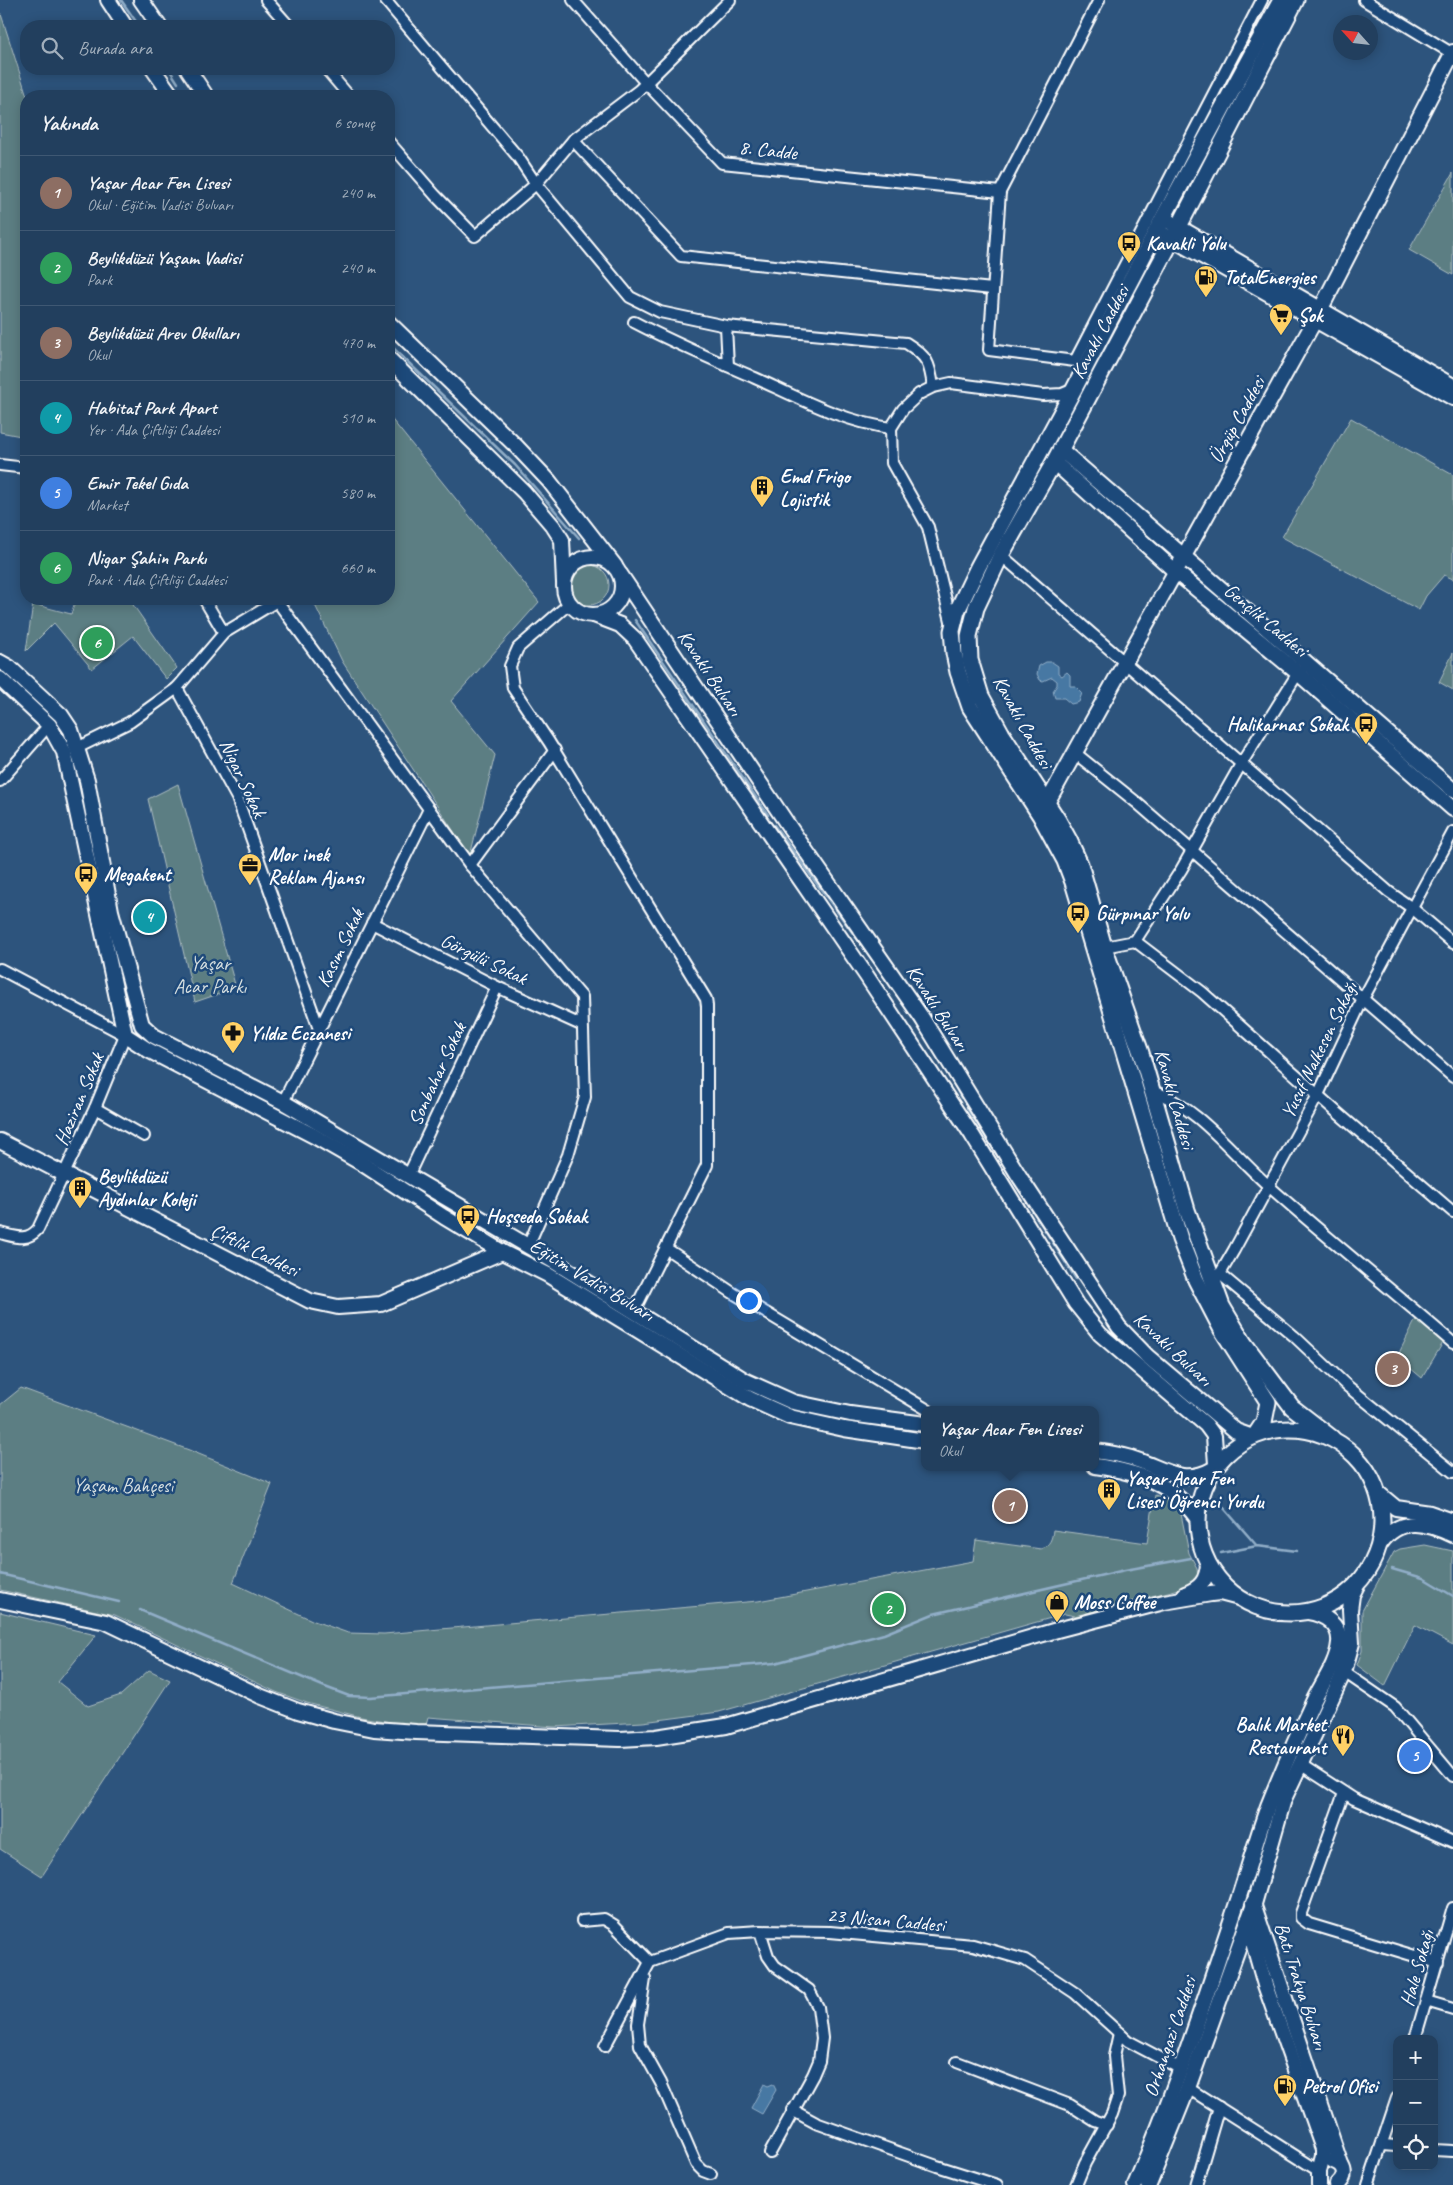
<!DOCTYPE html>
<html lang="tr">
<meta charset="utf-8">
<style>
:root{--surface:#223f5e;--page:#2e4a67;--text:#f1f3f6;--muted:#a2afbc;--line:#3f5873;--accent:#8bbbb9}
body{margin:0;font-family:Caveat,sans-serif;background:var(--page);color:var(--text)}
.controls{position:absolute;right:15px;bottom:15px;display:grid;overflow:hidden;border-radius:10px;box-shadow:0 2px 12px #0003}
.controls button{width:45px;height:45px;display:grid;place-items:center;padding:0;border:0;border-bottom:1px solid var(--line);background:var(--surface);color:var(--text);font:25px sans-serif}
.compass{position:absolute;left:1333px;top:15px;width:45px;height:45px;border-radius:50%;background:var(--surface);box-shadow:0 2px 12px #0003;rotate:297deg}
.you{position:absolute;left:748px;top:1300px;width:18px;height:18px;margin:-12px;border:4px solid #fff;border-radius:50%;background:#1a73e8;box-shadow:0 0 0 8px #1a73e833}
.badge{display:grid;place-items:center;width:32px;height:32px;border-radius:50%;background:var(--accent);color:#fff;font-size:16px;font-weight:700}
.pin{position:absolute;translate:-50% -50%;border:2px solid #fff;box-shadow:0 1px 5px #0006}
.popup{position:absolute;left:921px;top:1406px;width:178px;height:65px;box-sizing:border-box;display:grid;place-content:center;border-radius:10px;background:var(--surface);filter:drop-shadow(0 1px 4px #0005);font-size:16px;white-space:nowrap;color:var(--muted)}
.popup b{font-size:19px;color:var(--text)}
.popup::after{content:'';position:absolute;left:50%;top:100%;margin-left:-10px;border:10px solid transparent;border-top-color:var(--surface)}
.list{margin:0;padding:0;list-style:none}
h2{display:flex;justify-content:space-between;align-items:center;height:65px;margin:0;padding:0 20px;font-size:21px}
h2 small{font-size:16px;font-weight:400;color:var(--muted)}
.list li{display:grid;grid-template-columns:32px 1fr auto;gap:15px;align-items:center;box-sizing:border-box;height:75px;padding:0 20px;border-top:1px solid var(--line)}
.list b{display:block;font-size:19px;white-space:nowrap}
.list p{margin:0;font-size:16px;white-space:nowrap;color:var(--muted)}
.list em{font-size:16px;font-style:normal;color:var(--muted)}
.icon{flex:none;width:28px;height:28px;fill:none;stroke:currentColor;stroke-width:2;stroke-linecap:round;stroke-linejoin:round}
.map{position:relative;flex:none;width:1453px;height:2185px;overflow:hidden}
.search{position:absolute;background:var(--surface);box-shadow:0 2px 12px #0003;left:20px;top:20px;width:375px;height:55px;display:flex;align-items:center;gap:12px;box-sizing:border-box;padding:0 18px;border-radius:20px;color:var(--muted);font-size:19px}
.panel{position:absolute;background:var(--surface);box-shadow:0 2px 12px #0003;left:20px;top:90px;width:375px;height:515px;border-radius:20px}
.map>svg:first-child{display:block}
.green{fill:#5c7e83;stroke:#aebec1}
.water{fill:#4778a3;stroke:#91aec8}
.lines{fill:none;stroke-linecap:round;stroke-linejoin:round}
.stream{stroke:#91aec8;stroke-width:2.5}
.street-casing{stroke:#fff;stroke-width:14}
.secondary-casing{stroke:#fff;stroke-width:18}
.primary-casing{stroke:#fff;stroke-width:19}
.street{stroke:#1f4a7a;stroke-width:10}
.secondary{stroke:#1f4a7a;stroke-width:14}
.primary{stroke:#1f4a7a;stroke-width:15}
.labels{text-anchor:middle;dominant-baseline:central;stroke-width:5;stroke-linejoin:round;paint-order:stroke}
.street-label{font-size:20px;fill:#fff;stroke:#1f4a7a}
.poi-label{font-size:20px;font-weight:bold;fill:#fff;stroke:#1f4a7a;text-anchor:start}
.park-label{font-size:20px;fill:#d6dfe0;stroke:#1f4a7a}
</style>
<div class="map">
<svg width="1453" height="2185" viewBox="0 0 1453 2185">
<rect width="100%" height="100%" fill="#2d547d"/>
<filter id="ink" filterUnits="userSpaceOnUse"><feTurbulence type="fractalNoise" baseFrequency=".02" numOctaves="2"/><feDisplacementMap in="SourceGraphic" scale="10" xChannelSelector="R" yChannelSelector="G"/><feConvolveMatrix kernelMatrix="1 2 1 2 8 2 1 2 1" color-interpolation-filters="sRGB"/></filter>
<g filter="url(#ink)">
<g class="green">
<path d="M0,11L27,96L26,437L0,432Z"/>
<path d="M1453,173V275L1409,250Z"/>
<path d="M389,416L539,602L451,701L495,755L470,856L342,661L314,603L317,599H389Z"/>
<path d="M1351,418L1453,475V579L1444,575L1426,596L1419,610L1282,537Z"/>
<circle cx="589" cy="585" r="20"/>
<path d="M76,599H129L177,668L166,679L133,636L92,669L54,623L26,651L33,604L71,614Z"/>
<path d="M1453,653V690L1439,682Z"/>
<path d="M178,784L236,988L195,1002L148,799Z"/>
<path d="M1416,1319L1444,1341L1422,1378L1397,1357Z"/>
<path d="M21,1388L189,1450L272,1484L233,1583L314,1621L348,1633L384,1634L758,1601L973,1561L976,1540L1041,1549C1050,1545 1052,1539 1053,1530L1147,1543L1155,1495L1175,1503L1180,1509L1189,1553L1197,1568L1198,1578L1191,1586L1075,1616L1065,1614L719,1712L643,1722L555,1727L428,1717L425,1728L361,1717L307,1703L276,1692L115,1615L0,1590V1405Z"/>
<path d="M1425,1545L1453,1551V1645L1415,1625L1385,1686L1357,1665L1362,1651V1611L1394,1552L1400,1549Z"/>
<path d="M0,1612L96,1635L58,1682L88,1706L121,1695L149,1670L170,1680L42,1876L0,1849Z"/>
</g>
<g class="water">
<path d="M1046,662H1052L1058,666V673L1062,676L1067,672L1070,675V686H1075L1082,693L1079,702L1071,704L1064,698H1055L1053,691L1057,685V681L1052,677L1043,681L1040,680L1037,674L1039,666Z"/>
<path d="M764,2084L768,2086L773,2084L776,2090L762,2114L751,2108Z"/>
</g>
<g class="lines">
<g class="stream">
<path d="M121,0L139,26"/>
<path d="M169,69L178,83"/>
<path d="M185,94L187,96"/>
<path d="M389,344L515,465L579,538"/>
<path d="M635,620L768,815"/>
<path d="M774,825L887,980L930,1044"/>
<path d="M946,1070L961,1098"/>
<path d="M967,1108L1076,1279"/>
<path d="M1223,1507L1257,1546"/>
<path d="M1221,1553L1257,1546L1297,1551"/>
<path d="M1392,1569L1423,1578L1453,1596"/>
<path d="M0,1574L119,1602"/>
<path d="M140,1610L325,1687L349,1696L370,1697L775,1663L884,1634L933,1614L1125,1570L1191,1558"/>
</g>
<g class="street-casing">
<g id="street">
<path d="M266,0L289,26"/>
<path d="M385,0L518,157L536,184L573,140L639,90L730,0"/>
<path d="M573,0L646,83L722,163L1000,192"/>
<path d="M1099,0L1000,192L989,350L1075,361L1262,0"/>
<path d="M1364,0L1453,54"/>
<path d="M326,69L349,96"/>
<path d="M573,140L681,256L992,289"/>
<path d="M389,142L435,195L475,236L536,184L630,297L660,312L726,326L906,343C927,356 930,363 933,387"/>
<path d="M634,322C674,343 714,360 755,378C799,398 843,422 891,428"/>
<path d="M726,326L728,366"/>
<path d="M0,465L26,468"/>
<path d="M1001,555L1389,892L1412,908L1453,943"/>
<path d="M204,599L224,633"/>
<path d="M570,603L518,648L510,666L513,688L549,742L706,999L707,1006V1165L634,1311"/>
<path d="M952,625L928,527L892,463L891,428L903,409L919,394L933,387L951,383L1043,395L1062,394L1074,389"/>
<path d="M177,688L237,798L319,1029"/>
<path d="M77,748L130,722L177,688L224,633L277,601L470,865L582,997L585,1097L568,1155L528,1246"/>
<path d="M1075,753L1136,802L1453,1077"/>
<path d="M0,781L49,725"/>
<path d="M470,865L555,750"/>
<path d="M372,923L497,987L581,1025"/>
<path d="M1135,941L1202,992L1339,1114L1453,1212"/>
<path d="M1104,947L1135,941L1181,870L1241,764L1298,673"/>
<path d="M0,969L125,1035"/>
<path d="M1151,1090C1200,1108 1233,1155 1271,1188C1331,1241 1393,1291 1453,1343"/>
<path d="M283,1102L429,809"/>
<path d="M95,1108L144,1136"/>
<path d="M408,1176L497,987"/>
<path d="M0,1233C16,1237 27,1242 38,1229L95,1108L125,1035"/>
<path d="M667,1249L733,1293L928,1410"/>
<path d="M1220,1274L1294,1336L1346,1385L1453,1472"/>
<path d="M1212,1282L1220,1274L1234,1250L1318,1095L1363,999L1453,832"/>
<path d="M1344,1672L1395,1707L1453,1776"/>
<path d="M1300,1764L1354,1799L1453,1842"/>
<path d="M1344,1793L1301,1913V1918L1309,1924L1438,1963"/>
<path d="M582,1921L604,1919L614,1925L650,1962"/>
<path d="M760,1931L768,1956L775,1966L809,1990L818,2007L822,2038L819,2061L813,2075L770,2153"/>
<path d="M645,1979L638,2024L640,2045L661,2083L696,2164L703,2171L711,2174"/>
<path d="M1426,2001L1453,2009"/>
<path d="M1415,2039L1453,1908"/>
<path d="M605,2046L650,1962L729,1933L760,1931L830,1932L973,1945L1025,1960L1075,1993L1128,2041L1181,2069"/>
<path d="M957,2062L1070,2105L1095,2121L1107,2125"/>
<path d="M1188,2088L1319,2171"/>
<path d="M792,2110L816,2123L937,2166L997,2185"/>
<path d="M1383,2145L1397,2146"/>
<path d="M1434,2150L1453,2151"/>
<path d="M1076,2185L1085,2163L1112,2114L1118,2096L1114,2056L1119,2033"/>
<path d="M1196,2185L1219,2107"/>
<path d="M1368,2185L1397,2098"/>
</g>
</g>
<g class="secondary-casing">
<g id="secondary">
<path d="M108,0L125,26"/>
<path d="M141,0L159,26"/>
<path d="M153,69L172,96"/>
<path d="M188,69L206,96"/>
<path d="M1163,218L1453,386"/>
<path d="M1156,230L1453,398"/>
<path d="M389,323L516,446L549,481L615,566"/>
<path d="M389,359L524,492L553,526L562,540L564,583"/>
<path d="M1060,449L1453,790"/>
<path d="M1054,462L1176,572L1298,673L1453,809"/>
<circle cx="593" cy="586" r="29"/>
<path d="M620,574L790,828L922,1018L1021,1179L1119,1327L1147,1356L1225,1422L1236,1431L1250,1436"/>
<path d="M594,615L620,625L635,639L866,975L972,1135L1076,1304L1100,1334L1206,1425L1214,1436L1216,1464"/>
<path d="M0,662L9,667L61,715L71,730L87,780L111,911L142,1025L154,1036L283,1102L555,1262L746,1381L793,1402L850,1414L925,1424"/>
<path d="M0,679L49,725L64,752L125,1035L148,1050L314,1136L361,1163L444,1217L502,1252L548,1275L750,1399L790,1417L844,1429L925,1441"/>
<path d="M1047,803L1315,320L1453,52"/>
<path d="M0,1141L310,1301L338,1307L381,1304L502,1252"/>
<path d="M1095,1451C1111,1453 1125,1455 1140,1461C1167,1471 1185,1485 1213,1469"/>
<path d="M1095,1466C1138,1472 1170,1482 1197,1518"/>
<path d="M1378,1493L1396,1508L1430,1513L1453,1521"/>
<path d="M1380,1544C1400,1516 1425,1522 1453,1535"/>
<path d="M1185,1594C1201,1588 1207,1580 1208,1564"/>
<path d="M0,1600L106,1622L260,1696L298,1711L334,1721L374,1729L416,1732L620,1739L656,1737L726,1726L1057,1630L1164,1602L1211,1594L1220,1593L1239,1598"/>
<path d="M1253,1903L1341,2165"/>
<path d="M1247,1921L1265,1985L1323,2149V2156L1319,2171V2185"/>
<path d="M1333,2161C1346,2165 1347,2177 1337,2185"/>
<path d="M1135,2185C1175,2092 1206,1996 1238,1900C1248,1869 1257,1837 1268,1806C1282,1771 1297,1736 1313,1702C1322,1683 1337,1664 1339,1643C1341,1625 1324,1614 1308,1612"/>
<path d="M1149,2185L1188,2088L1254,1904L1284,1799L1344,1672L1352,1643L1350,1610L1352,1595L1357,1585"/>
</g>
</g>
<g class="primary-casing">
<g id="primary">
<path d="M1296,0L1172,240L1054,462L1001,555L976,608L969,636L970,660L981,696L1002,734L1058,820L1069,840L1080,864L1104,947L1141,1053L1187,1210L1222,1306L1244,1343L1292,1407L1332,1438"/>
<circle cx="1290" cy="1521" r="92"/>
<path d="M1256,1434L1264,1422L1268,1402L1222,1330L1196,1280L1180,1239L1073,882L1065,861L1040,815L970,707L958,672L954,653L952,631L957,611L978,567L1074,389L1163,218L1281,0"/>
</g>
</g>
<use href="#street" class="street"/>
<use href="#secondary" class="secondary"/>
<use href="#primary" class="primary"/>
</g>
</g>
<defs>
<g id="bus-pin" transform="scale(1.25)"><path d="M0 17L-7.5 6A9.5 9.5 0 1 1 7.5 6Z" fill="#ffd166" stroke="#1f4a7a"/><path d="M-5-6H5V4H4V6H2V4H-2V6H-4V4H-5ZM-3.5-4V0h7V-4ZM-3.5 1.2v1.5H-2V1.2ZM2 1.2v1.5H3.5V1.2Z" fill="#111"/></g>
<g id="fuel-pin" transform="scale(1.25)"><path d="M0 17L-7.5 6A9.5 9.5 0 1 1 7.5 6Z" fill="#ffd166" stroke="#1f4a7a"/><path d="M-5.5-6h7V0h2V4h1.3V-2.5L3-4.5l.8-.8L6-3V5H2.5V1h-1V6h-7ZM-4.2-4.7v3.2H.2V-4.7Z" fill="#111"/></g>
<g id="supermarket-pin" transform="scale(1.25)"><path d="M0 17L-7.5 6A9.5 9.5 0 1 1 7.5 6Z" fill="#ffd166" stroke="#1f4a7a"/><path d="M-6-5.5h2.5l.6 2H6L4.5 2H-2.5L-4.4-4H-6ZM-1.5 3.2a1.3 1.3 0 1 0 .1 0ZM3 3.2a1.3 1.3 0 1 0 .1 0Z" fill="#111"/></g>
<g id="building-pin" transform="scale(1.25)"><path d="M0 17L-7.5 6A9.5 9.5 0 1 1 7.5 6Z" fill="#ffd166" stroke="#1f4a7a"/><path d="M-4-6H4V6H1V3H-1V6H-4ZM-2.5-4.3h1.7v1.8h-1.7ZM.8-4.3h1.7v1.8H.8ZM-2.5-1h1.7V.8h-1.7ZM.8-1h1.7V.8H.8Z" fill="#111"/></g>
<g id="office-pin" transform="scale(1.25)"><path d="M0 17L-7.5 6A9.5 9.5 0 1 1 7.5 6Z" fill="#ffd166" stroke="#1f4a7a"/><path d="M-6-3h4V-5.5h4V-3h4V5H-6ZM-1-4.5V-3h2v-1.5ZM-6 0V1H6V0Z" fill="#111"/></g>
<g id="pharmacy-pin" transform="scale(1.25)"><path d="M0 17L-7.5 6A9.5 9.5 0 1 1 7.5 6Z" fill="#ffd166" stroke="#1f4a7a"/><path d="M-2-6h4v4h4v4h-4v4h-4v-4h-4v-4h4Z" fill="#111"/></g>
<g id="shop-pin" transform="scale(1.25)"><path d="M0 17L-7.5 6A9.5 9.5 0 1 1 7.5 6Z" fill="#ffd166" stroke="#1f4a7a"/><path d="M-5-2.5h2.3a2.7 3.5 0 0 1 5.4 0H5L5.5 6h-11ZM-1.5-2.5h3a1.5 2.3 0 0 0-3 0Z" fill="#111"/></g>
<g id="restaurant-pin" transform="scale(1.25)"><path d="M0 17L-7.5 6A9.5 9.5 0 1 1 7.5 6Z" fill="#ffd166" stroke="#1f4a7a"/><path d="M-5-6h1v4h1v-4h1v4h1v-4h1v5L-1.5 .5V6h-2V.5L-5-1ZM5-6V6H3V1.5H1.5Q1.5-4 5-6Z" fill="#111"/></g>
</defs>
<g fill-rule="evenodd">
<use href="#bus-pin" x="1129" y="243"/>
<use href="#fuel-pin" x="1206" y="277"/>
<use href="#supermarket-pin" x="1281" y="315"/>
<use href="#building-pin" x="762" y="487"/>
<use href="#bus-pin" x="1366" y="724"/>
<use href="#office-pin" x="250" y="865"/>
<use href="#bus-pin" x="86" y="874"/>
<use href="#bus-pin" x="1078" y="913"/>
<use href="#pharmacy-pin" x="233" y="1033"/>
<use href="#building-pin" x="80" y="1188"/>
<use href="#bus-pin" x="468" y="1216"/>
<use href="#building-pin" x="1109" y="1490"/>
<use href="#shop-pin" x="1057" y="1602"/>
<use href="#restaurant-pin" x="1343" y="1736"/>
<use href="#fuel-pin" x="1285" y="2086"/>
</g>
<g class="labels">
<g class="street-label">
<text transform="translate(768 150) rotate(6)">8. Cadde</text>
<text transform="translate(1100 332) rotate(-62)">Kavaklı Caddesi</text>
<text transform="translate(1237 420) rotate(-61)">Ürgüp Caddesi</text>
<text transform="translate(1266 620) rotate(40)">Gençlik Caddesi</text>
<text transform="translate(710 673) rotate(56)">Kavaklı Bulvarı</text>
<text transform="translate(1023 722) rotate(61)">Kavaklı Caddesi</text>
<text transform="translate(243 778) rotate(65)">Nigar Sokak</text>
<text transform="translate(340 948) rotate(-64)">Kasım Sokak</text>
<text transform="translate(484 959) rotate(26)">Görgülü Sokak</text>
<text transform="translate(938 1008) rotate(57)">Kavaklı Bulvarı</text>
<text transform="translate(1319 1050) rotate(-64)">Yusuf Nalkesen Sokağı</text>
<text transform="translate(437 1074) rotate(-65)">Sonbahar Sokak</text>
<text transform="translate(79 1099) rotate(-67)">Haziran Sokak</text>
<text transform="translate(1175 1099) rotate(74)">Kavaklı Caddesi</text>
<text transform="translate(255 1250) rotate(27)">Çiftlik Caddesi</text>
<text transform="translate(592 1280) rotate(31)">Eğitim Vadisi Bulvarı</text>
<text transform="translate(1173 1349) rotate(43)">Kavaklı Bulvarı</text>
<text transform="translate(886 1920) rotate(5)">23 Nisan Caddesi</text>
<text transform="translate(1417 1968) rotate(-74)">Hale Sokağı</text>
<text transform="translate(1301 1986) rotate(72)">Batı Trakya Bulvarı</text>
<text transform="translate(1170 2037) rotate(-71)">Orhangazi Caddesi</text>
</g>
<g class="poi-label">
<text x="1146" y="243">Kavakli Yolu</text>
<text x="1224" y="277">TotalEnergies</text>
<text x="1298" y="315">Şok</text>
<text x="780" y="476">Emd Frigo<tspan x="780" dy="23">Lojistik</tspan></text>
<text x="1348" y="724" text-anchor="end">Halikarnas Sokak</text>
<text x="268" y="854">Mor inek<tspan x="268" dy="23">Reklam Ajansı</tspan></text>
<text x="104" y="874">Megakent</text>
<text x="1096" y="913">Gürpınar Yolu</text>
<text x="250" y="1033">Yıldız Eczanesi</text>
<text x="98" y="1176">Beylikdüzü<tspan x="98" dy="23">Aydınlar Koleji</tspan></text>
<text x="486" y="1216">Hoşseda Sokak</text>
<text x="1126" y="1478">Yaşar Acar Fen<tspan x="1126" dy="23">Lisesi Öğrenci Yurdu</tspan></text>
<text x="1074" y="1602">Moss Coffee</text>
<text x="1326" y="1724" text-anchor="end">Balık Market<tspan x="1326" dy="23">Restaurant</tspan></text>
<text x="1302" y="2086">Petrol Ofisi</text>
</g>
<g class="park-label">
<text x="210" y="963">Yaşar<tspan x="210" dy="23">Acar Parkı</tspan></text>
<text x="123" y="1485">Yaşam Bahçesi</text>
</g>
</g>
</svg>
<div class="controls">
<button>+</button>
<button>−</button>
<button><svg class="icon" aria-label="locate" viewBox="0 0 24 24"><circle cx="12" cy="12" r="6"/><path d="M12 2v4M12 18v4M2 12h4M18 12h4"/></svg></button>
</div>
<svg class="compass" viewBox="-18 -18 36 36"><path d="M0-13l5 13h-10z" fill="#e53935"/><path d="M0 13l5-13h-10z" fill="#a2afbc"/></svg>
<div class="you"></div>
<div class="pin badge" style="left:1010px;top:1506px;background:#8d6e63">1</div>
<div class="popup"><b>Yaşar Acar Fen Lisesi</b>Okul</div>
<div class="pin badge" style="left:888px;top:1609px;background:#2e9e5b">2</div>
<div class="pin badge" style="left:1393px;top:1369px;background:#8d6e63">3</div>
<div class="pin badge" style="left:149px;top:917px;background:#0f9aa8">4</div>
<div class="pin badge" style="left:1415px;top:1756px;background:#3f7fe0">5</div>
<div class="pin badge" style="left:97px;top:643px;background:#2e9e5b">6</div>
<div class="search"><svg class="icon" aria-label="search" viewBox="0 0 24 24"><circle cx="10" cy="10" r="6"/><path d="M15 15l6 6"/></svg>Burada ara</div>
<section class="panel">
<h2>Yakında<small>6 sonuç</small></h2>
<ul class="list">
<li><span class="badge" style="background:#8d6e63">1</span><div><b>Yaşar Acar Fen Lisesi</b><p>Okul · Eğitim Vadisi Bulvarı</p></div><em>240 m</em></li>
<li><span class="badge" style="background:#2e9e5b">2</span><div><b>Beylikdüzü Yaşam Vadisi</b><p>Park</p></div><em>240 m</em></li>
<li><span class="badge" style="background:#8d6e63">3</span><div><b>Beylikdüzü Arev Okulları</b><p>Okul</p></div><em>470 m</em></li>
<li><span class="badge" style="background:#0f9aa8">4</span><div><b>Habitat Park Apart</b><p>Yer · Ada Çiftliği Caddesi</p></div><em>510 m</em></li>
<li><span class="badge" style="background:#3f7fe0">5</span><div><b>Emir Tekel Gıda</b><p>Market</p></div><em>580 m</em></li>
<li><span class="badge" style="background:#2e9e5b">6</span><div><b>Nigar Şahin Parkı</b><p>Park · Ada Çiftliği Caddesi</p></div><em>660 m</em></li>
</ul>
</section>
</div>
